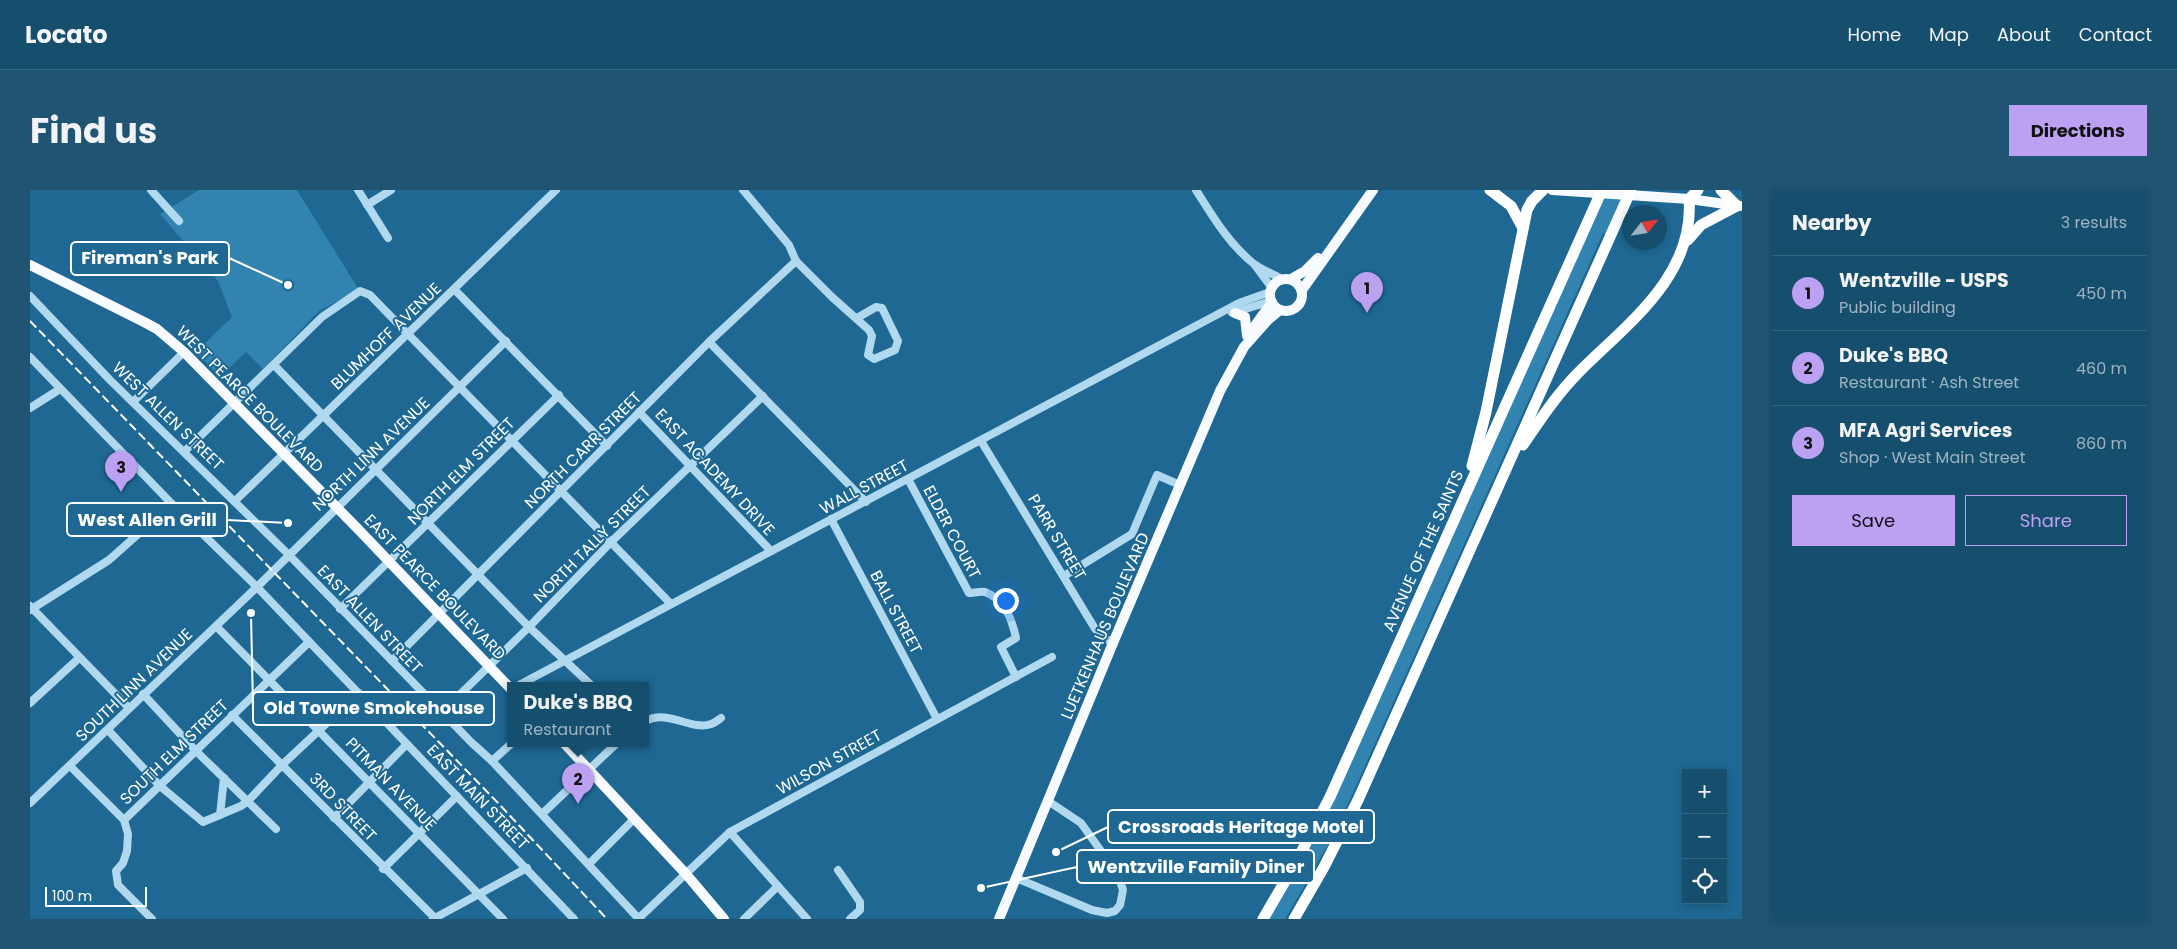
<!DOCTYPE html>
<meta charset="utf-8">
<style>
:root{--surface:#164e6e;--page:#1f5573;--text:#f1f3f6;--muted:#9eb4c2;--line:#356581;--accent:#bca0f2}
body{margin:0;font-family:Poppins,sans-serif;background:var(--page);color:var(--text)}
.controls{position:absolute;right:15px;bottom:15px;display:grid;overflow:hidden;border-radius:0px;box-shadow:0 2px 8px #0003}
.controls button{width:45px;height:45px;display:grid;place-items:center;padding:0;border:0;border-bottom:1px solid var(--line);background:var(--surface);color:var(--text);font:25px sans-serif}
.compass{position:absolute;left:1592px;top:15px;width:45px;height:45px;border-radius:50%;background:var(--surface);box-shadow:0 2px 8px #0003;rotate:60deg}
.scale{position:absolute;left:15px;bottom:12px;width:102px;box-sizing:border-box;padding-left:5px;border:2px solid #fff;border-top:0;font-size:14px;line-height:18px;white-space:nowrap;color:#fff;-webkit-text-stroke:4px #1e6893;paint-order:stroke}
.you{position:absolute;left:975px;top:410px;width:18px;height:18px;margin:-12px;border:4px solid #fff;border-radius:50%;background:#1a73e8;box-shadow:0 0 0 8px #1a73e833}
.badge{display:grid;place-items:center;width:32px;height:32px;border-radius:50%;background:var(--accent);color:#111;font-size:16px;font-weight:700}
.pin{position:absolute;translate:-50% -41px;filter:drop-shadow(0 1px 2px #0008)}
.pin::after{content:'';position:absolute;top:26px;width:18px;height:15px;background:inherit;clip-path:polygon(0 0,100% 0,50% 100%)}
.popup{position:absolute;left:477px;top:492px;width:142px;height:65px;box-sizing:border-box;display:grid;place-content:center;border-radius:0px;background:var(--surface);filter:drop-shadow(0 1px 4px #0005);font-size:16px;white-space:nowrap;color:var(--muted)}
.popup b{font-size:19px;color:var(--text)}
.popup::after{content:'';position:absolute;left:50%;top:100%;margin-left:-10px;border:10px solid transparent;border-top-color:var(--surface)}
.list{margin:0;padding:0;list-style:none}
h2{display:flex;justify-content:space-between;align-items:center;height:65px;margin:0;padding:0 20px;font-size:21px}
h2 small{font-size:16px;font-weight:400;color:var(--muted)}
.list li{display:grid;grid-template-columns:32px 1fr auto;gap:15px;align-items:center;box-sizing:border-box;height:75px;padding:0 20px;border-top:1px solid var(--line)}
.list b{display:block;font-size:19px;white-space:nowrap}
.list p{margin:0;font-size:16px;white-space:nowrap;color:var(--muted)}
.list em{font-size:16px;font-style:normal;color:var(--muted)}
.actions{display:flex;gap:10px;padding:15px 20px}
.actions a{flex:1;padding:11px 0;border:1px solid var(--accent);border-radius:0px;text-align:center;font-size:18px;color:var(--accent)}
.actions .main{background:var(--accent);color:#111}
.icon{flex:none;width:28px;height:28px;fill:none;stroke:currentColor;stroke-width:2;stroke-linecap:round;stroke-linejoin:round}
.map{position:relative;flex:none;width:1712px;height:729px;overflow:hidden;border-radius:0px}
header{display:flex;align-items:center;gap:30px;box-sizing:border-box;height:70px;padding:0 25px;background:var(--surface);border-bottom:1px solid var(--line)}
header strong{font-size:24px}
nav{display:flex;gap:28px;margin-inline-start:auto;font-size:18px}
.intro{display:flex;align-items:center;justify-content:space-between;box-sizing:border-box;height:120px;padding:0 30px}
h1{margin:0;font-size:35px}
.button{padding:12px 22px;border-radius:0px;background:var(--accent);color:#111;font-size:18px;font-weight:700}
main{display:flex;gap:30px;padding:0 30px}
aside{flex:1;background:var(--surface);border-radius:0px;box-shadow:0 2px 8px #0003}
.map>svg:first-child{display:block}
.green{fill:#3283b0}
.lines{fill:none;stroke-linecap:round;stroke-linejoin:round}
.minor{stroke:#b0d8ee;stroke-width:8}
.major{stroke:#f7fbff;stroke-width:10}
.highway{stroke:#fff;stroke-width:11}
.rail{stroke:#fff;stroke-width:2;stroke-dasharray:9 4;stroke-linecap:butt}
.labels{text-anchor:middle;dominant-baseline:central;stroke-width:4;stroke-linejoin:round;paint-order:stroke}
.street-label{font-size:16px;fill:#fff;stroke:#1e6893}
.leader{fill:none;stroke:#fff;stroke-width:2}
.callout-dot{fill:#fff;stroke:#1e6893;stroke-width:2}
.callout{fill:#1e6893;stroke:#fff;stroke-width:2}
.callout-label{font-size:18px;text-anchor:middle;font-weight:bold;fill:#fff}
</style>
<header>
<strong>Locato</strong>
<nav><a>Home</a><a>Map</a><a>About</a><a>Contact</a></nav>
</header>
<div class="intro"><h1>Find us</h1><a class="button">Directions</a></div>
<main>
<div class="map">
<svg width="1712" height="729" viewBox="0 0 1712 729">
<rect width="100%" height="100%" fill="#1e6893"/>
<g class="green">
<path d="M169,0H267L329,100L289,121L233,179L216,162L190,187L166,162L202,127L188,91L130,24Z"/>
<path d="M1576,0H1597L1576,45L1573,43L1322,605L1299,653L1255,729H1238Z"/>
</g>
<g class="lines">
<g class="minor">
<path d="M121,0L149,31"/>
<path d="M328,0L358,48"/>
<path d="M713,0L759,55L766,71L802,107L839,140L842,146L838,165L844,169L865,160L868,151L852,118L846,117L827,128"/>
<path d="M1166,0C1183,27 1199,54 1224,74C1232,80 1243,84 1252,89"/>
<path d="M337,15L361,0"/>
<path d="M1225,75L1242,98"/>
<path d="M424,99L577,256"/>
<path d="M0,106L80,190L258,364L442,553L462,571L609,729"/>
<path d="M1202,123L1241,111"/>
<path d="M679,152L836,312"/>
<path d="M0,167L142,314L227,397L544,729"/>
<path d="M244,175L499,437L561,495"/>
<path d="M104,211L154,162"/>
<path d="M0,218L30,199"/>
<path d="M609,222L741,361"/>
<path d="M951,251L1064,437L1071,446L1083,453"/>
<path d="M155,261L292,127L330,101L340,105L641,414"/>
<path d="M878,289L939,403C943,403 951,401 955,402C975,409 982,430 986,448L971,457L986,487"/>
<path d="M205,311L526,0"/>
<path d="M801,329L907,529"/>
<path d="M1034,386L1102,344L1127,285L1150,295"/>
<path d="M0,416L99,518"/>
<path d="M310,419L529,205"/>
<path d="M0,420L79,370L142,314"/>
<path d="M186,436L473,729"/>
<path d="M362,471L679,152L766,71"/>
<path d="M489,495L1209,113L1240,102"/>
<path d="M113,504L166,561L246,639"/>
<path d="M0,513L49,468"/>
<path d="M412,522L499,437L581,352L733,206"/>
<path d="M202,525L405,728"/>
<path d="M616,531C638,519 661,541 681,534C685,533 688,530 691,528"/>
<path d="M78,540L130,596L173,632L211,616L218,611L252,575L329,503"/>
<path d="M462,571L482,553"/>
<path d="M40,576L94,630L98,644L97,661L93,673L86,681L88,695L122,729"/>
<path d="M0,613L227,397L476,151"/>
<path d="M512,624L587,553"/>
<path d="M190,625L194,588"/>
<path d="M304,628L377,554"/>
<path d="M94,630L279,452"/>
<path d="M700,642L777,729"/>
<path d="M559,674L605,628"/>
<path d="M353,679L427,606"/>
<path d="M808,680L830,712V720L820,729"/>
<path d="M986,688L1062,720L1077,723L1085,721L1090,715L1093,700L1090,691L1076,668L1051,633L1018,611"/>
<path d="M403,729L497,678"/>
<path d="M608,729L700,642L1022,467"/>
<path d="M714,729L748,696"/>
</g>
<g class="major">
<path d="M1522,0L1659,9L1710,16"/>
<path d="M0,75L114,132L127,139L154,162L328,339L480,498"/>
<circle cx="1256" cy="105" r="16"/>
<path d="M1261,89L1275,81L1288,68"/>
<path d="M1272,100L1343,0"/>
<path d="M1205,123L1215,127L1217,146"/>
<path d="M1219,144L1242,112"/>
<path d="M534,553L656,684L694,729"/>
<path d="M969,729L1083,453L1190,201L1214,157L1238,130L1250,120"/>
</g>
<g class="highway">
<path d="M1460,0L1481,16L1493,38"/>
<path d="M1658,50L1671,35L1707,16L1691,0"/>
<path d="M1493,255C1510,230 1527,204 1549,182C1597,134 1665,86 1659,9L1668,0"/>
<path d="M1442,276L1456,222L1497,20L1502,11L1513,0"/>
<path d="M1233,729L1265,674L1300,607L1572,0"/>
<path d="M1264,729L1294,677L1328,610L1601,0"/>
</g>
<path class="rail" d="M0,131L468,613L577,729"/>
</g>
<g class="labels">
<g class="street-label">
<text transform="translate(356 146) rotate(-44)">BLUMHOFF AVENUE</text>
<text transform="translate(220 209) rotate(45)">WEST PEARCE BOULEVARD</text>
<text transform="translate(138 226) rotate(44)">WEST ALLEN STREET</text>
<text transform="translate(553 260) rotate(-45)">NORTH CARR STREET</text>
<text transform="translate(341 264) rotate(-44)">NORTH LINN AVENUE</text>
<text transform="translate(431 281) rotate(-45)">NORTH ELM STREET</text>
<text transform="translate(685 282) rotate(47)">EAST ACADEMY DRIVE</text>
<text transform="translate(834 297) rotate(-28)">WALL STREET</text>
<text transform="translate(922 342) rotate(62)">ELDER COURT</text>
<text transform="translate(1027 347) rotate(59)">PARR STREET</text>
<text transform="translate(562 354) rotate(-45)">NORTH TALLY STREET</text>
<text transform="translate(1393 361) rotate(-66)">AVENUE OF THE SAINTS</text>
<text transform="translate(405 397) rotate(46)">EAST PEARCE BOULEVARD</text>
<text transform="translate(866 422) rotate(62)">BALL STREET</text>
<text transform="translate(340 429) rotate(46)">EAST ALLEN STREET</text>
<text transform="translate(1075 436) rotate(-67)">LUETKENHAUS BOULEVARD</text>
<text transform="translate(104 495) rotate(-44)">SOUTH LINN AVENUE</text>
<text transform="translate(144 562) rotate(-44)">SOUTH ELM STREET</text>
<text transform="translate(799 572) rotate(-29)">WILSON STREET</text>
<text transform="translate(361 594) rotate(46)">PITMAN AVENUE</text>
<text transform="translate(448 607) rotate(46)">EAST MAIN STREET</text>
<text transform="translate(313 617) rotate(46)">3RD STREET</text>
</g>
</g>
<path class="leader" d="M258 95L199 68M258 333L197 330M221 423L223 518M1026 662L1078 637M951 698L1047 677"/>
<g class="callout-dot">
<circle cx="258" cy="95" r="5"/>
<circle cx="258" cy="333" r="5"/>
<circle cx="221" cy="423" r="5"/>
<circle cx="1026" cy="662" r="5"/>
<circle cx="951" cy="698" r="5"/>
</g>
<g class="callout">
<rect x="41" y="52" width="158" height="33" rx="5"/>
<rect x="37" y="313" width="160" height="33" rx="5"/>
<rect x="223" y="502" width="241" height="33" rx="5"/>
<rect x="1078" y="620" width="266" height="33" rx="5"/>
<rect x="1047" y="660" width="237" height="33" rx="5"/>
</g>
<g class="callout-label">
<text x="120" y="74">Fireman's Park</text>
<text x="117" y="336">West Allen Grill</text>
<text x="344" y="524">Old Towne Smokehouse</text>
<text x="1211" y="643">Crossroads Heritage Motel</text>
<text x="1166" y="683">Wentzville Family Diner</text>
</g>
</svg>
<div class="controls">
<button>+</button>
<button>−</button>
<button><svg class="icon" aria-label="locate" viewBox="0 0 24 24"><circle cx="12" cy="12" r="6"/><path d="M12 2v4M12 18v4M2 12h4M18 12h4"/></svg></button>
</div>
<svg class="compass" viewBox="-18 -18 36 36"><path d="M0-13l5 13h-10z" fill="#e53935"/><path d="M0 13l5-13h-10z" fill="#9eb4c2"/></svg>
<div class="scale">100 m</div>
<div class="you"></div>
<div class="pin badge" style="left:1337px;top:123px">1</div>
<div class="pin badge" style="left:548px;top:614px">2</div>
<div class="popup"><b>Duke's BBQ</b>Restaurant</div>
<div class="pin badge" style="left:91px;top:302px">3</div>
</div>
<aside>
<h2>Nearby<small>3 results</small></h2>
<ul class="list">
<li><span class="badge">1</span><div><b>Wentzville - USPS</b><p>Public building</p></div><em>450 m</em></li>
<li><span class="badge">2</span><div><b>Duke's BBQ</b><p>Restaurant · Ash Street</p></div><em>460 m</em></li>
<li><span class="badge">3</span><div><b>MFA Agri Services</b><p>Shop · West Main Street</p></div><em>860 m</em></li>
</ul>
<div class="actions"><a class="main">Save</a><a>Share</a></div>
</aside>
</main>
